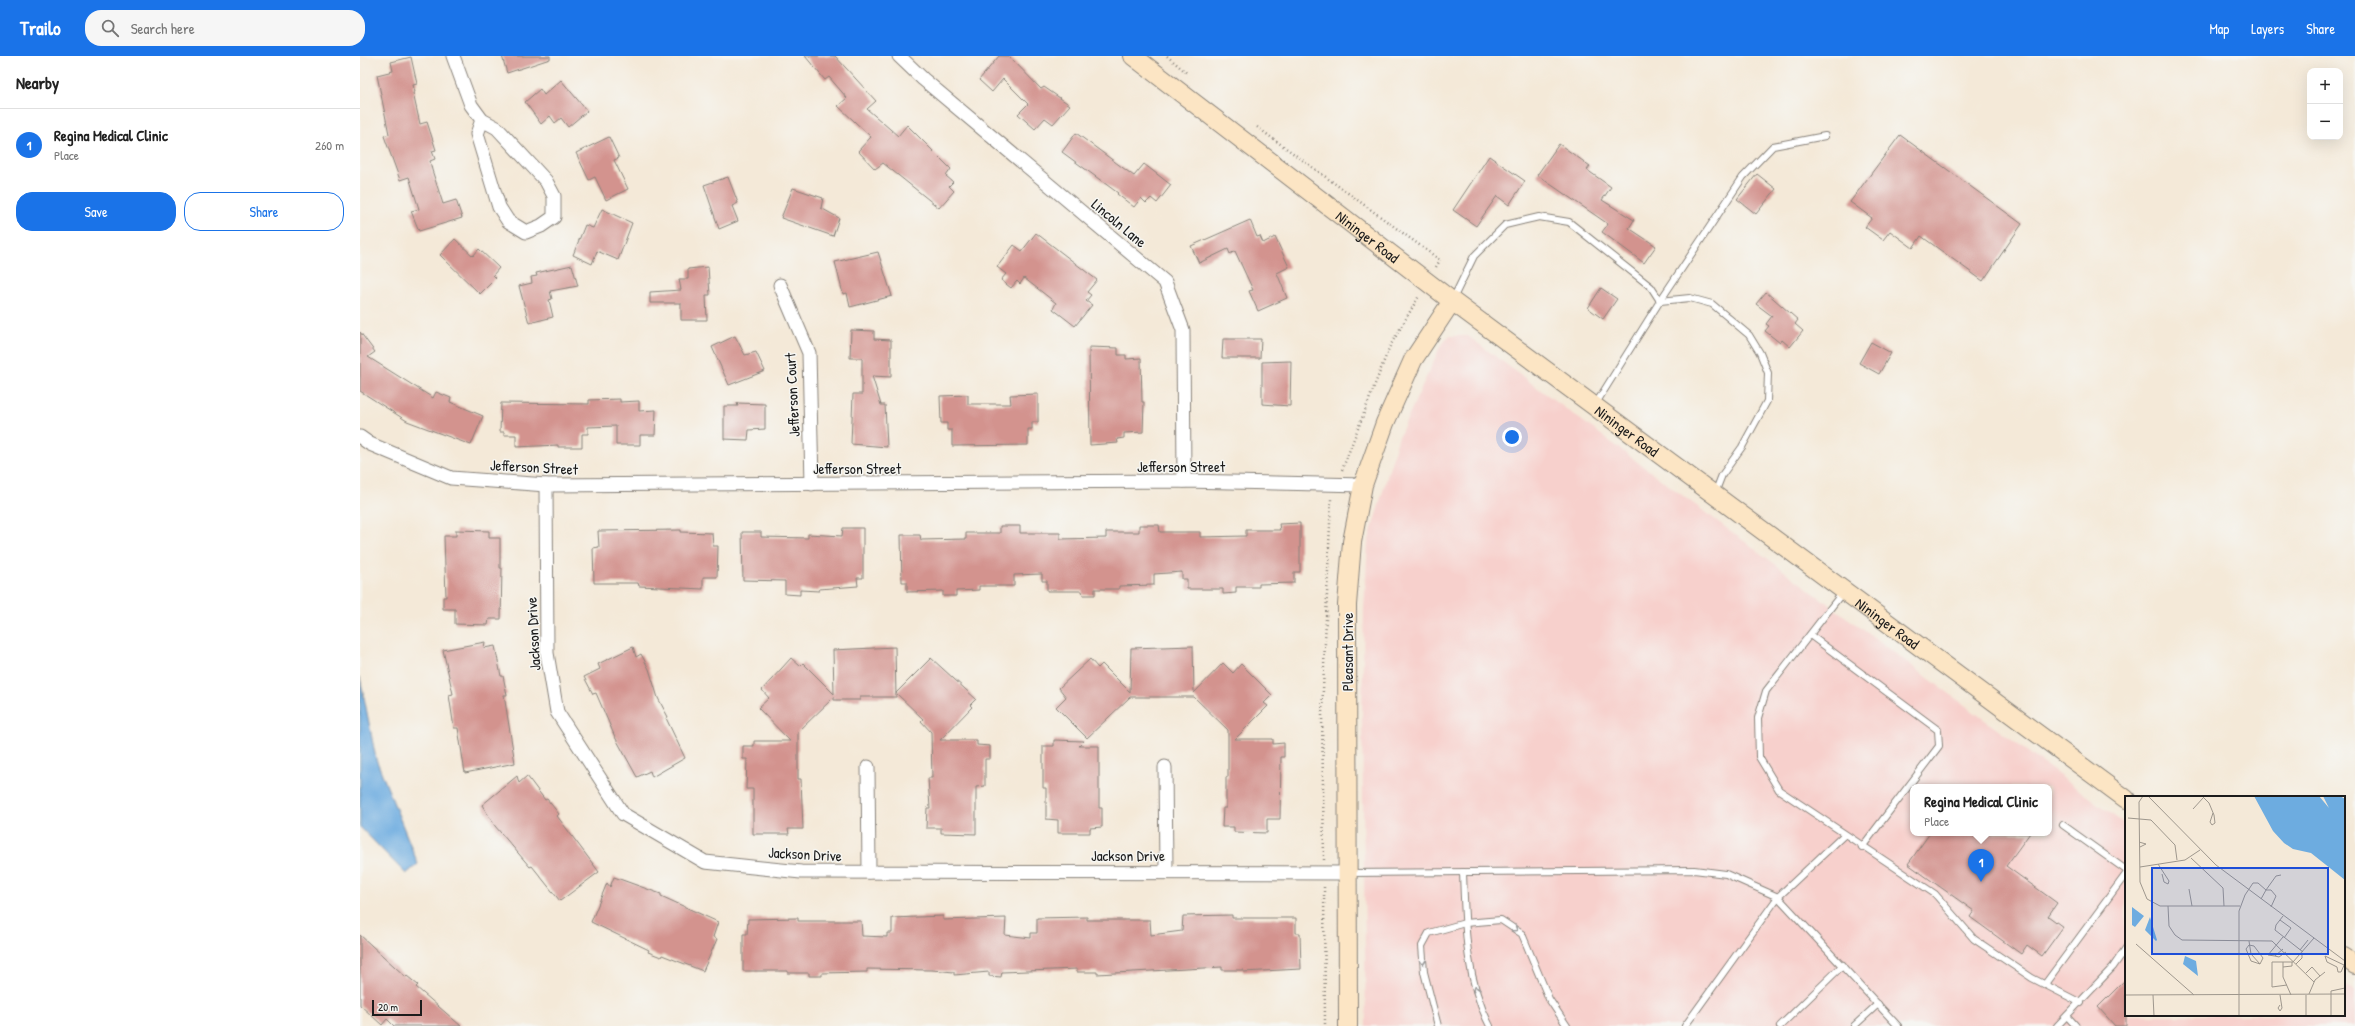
<!DOCTYPE html>
<meta charset="utf-8">
<style>
:root{--surface:#fff;--page:#f6f6f6;--text:#222;--muted:#767676;--line:#e0e0e0;--accent:#1a73e8}
body{margin:0;font-family:"Patrick Hand",sans-serif;background:var(--page);color:var(--text)}
.controls{position:absolute;right:12px;top:12px;display:grid;overflow:hidden;border-radius:8px;box-shadow:0 4px 16px #0002}
.controls button{width:36px;height:36px;display:grid;place-items:center;padding:0;border:0;border-bottom:1px solid var(--line);background:var(--surface);color:var(--text);font:20px sans-serif}
.scale{position:absolute;left:12px;bottom:10px;width:50px;box-sizing:border-box;padding-left:4px;border:2px solid #1c1c1c;border-top:0;font-size:11px;line-height:14px;white-space:nowrap;color:#1c1c1c;-webkit-text-stroke:3px #f6f6f2;paint-order:stroke}
.you{position:absolute;left:1152px;top:381px;width:14px;height:14px;margin:-10px;border:3px solid #fff;border-radius:50%;background:#1a73e8;box-shadow:0 0 0 6px #1a73e833}
.badge{display:grid;place-items:center;width:26px;height:26px;border-radius:50%;background:var(--accent);color:#fff;font-size:13px;font-weight:700}
.pin{position:absolute;translate:-50% -33px;filter:drop-shadow(0 1px 2px #0008)}
.pin::after{content:'';position:absolute;top:21px;width:14px;height:12px;background:inherit;clip-path:polygon(0 0,100% 0,50% 100%)}
.popup{position:absolute;left:1550px;top:728px;width:142px;height:52px;box-sizing:border-box;display:grid;place-content:center;border-radius:8px;background:var(--surface);filter:drop-shadow(0 1px 3px #0005);font-size:13px;white-space:nowrap;color:var(--muted)}
.popup b{font-size:15px;color:var(--text)}
.popup::after{content:'';position:absolute;left:50%;top:100%;margin-left:-8px;border:8px solid transparent;border-top-color:var(--surface)}
.list{margin:0;padding:0;list-style:none}
h2{display:flex;justify-content:space-between;align-items:center;height:52px;margin:0;padding:0 16px;font-size:17px}
h2 small{font-size:13px;font-weight:400;color:var(--muted)}
.list li{display:grid;grid-template-columns:26px 1fr auto;gap:12px;align-items:center;box-sizing:border-box;height:72px;padding:0 16px;border-top:1px solid var(--line)}
.list b{display:block;font-size:15px;white-space:nowrap}
.list p{margin:0;font-size:13px;white-space:nowrap;color:var(--muted)}
.list em{font-size:13px;font-style:normal;color:var(--muted)}
.actions{display:flex;gap:8px;padding:12px 16px}
.actions a{flex:1;padding:9px 0;border:1px solid var(--accent);border-radius:16px;text-align:center;font-size:14px;color:var(--accent)}
.actions .main{background:var(--accent);color:#fff}
.icon{flex:none;width:22px;height:22px;fill:none;stroke:currentColor;stroke-width:2;stroke-linecap:round;stroke-linejoin:round}
.map{position:relative;flex:none;width:1995px;height:970px;overflow:hidden}
header{display:flex;align-items:center;gap:24px;box-sizing:border-box;height:56px;padding:0 20px;background:var(--accent);color:#fff}
header strong{font-size:19px}
nav{display:flex;gap:22px;margin-inline-start:auto;font-size:14px}
.search{width:280px;height:36px;background:var(--page);display:flex;align-items:center;gap:10px;box-sizing:border-box;padding:0 14px;border-radius:16px;color:var(--muted);font-size:15px}
main{display:flex}
aside{flex:1;background:var(--surface)}
.map>svg:first-child{display:block}
.built{fill:#f7d0cc;fill-rule:evenodd}
.water{fill:#6dace0;stroke:#44647e}
.building{fill:#d3938e}
.lines{fill:none;stroke-linecap:round;stroke-linejoin:round}
.lane-casing{stroke:#88827a;stroke-width:8}
.street-casing{stroke:#88827a;stroke-width:15}
.secondary-casing{stroke:#88827a;stroke-width:20}
.path{stroke:#88827a;stroke-width:2.5;stroke-dasharray:1 3;stroke-linecap:butt}
.lane{stroke:#fff;stroke-width:6}
.street{stroke:#fff;stroke-width:13}
.secondary{stroke:#fce5c4;stroke-width:18}
.oneway{stroke:#999}
.labels{text-anchor:middle;dominant-baseline:central;stroke-width:3;stroke-linejoin:round;paint-order:stroke}
.street-label{font-size:15px;fill:#1c1c1c;stroke:#f6f6f2}
.inset-road{fill:none;stroke:#9e978d;stroke-width:1}
.view{fill:#1d4ed8;fill-opacity:0.15;stroke:#1d4ed8;stroke-width:2}
.inset-edge{fill:none;stroke:#1c1c1c;stroke-width:2}
</style>
<header>
<strong>Trailo</strong>
<div class="search"><svg class="icon" aria-label="search" viewBox="0 0 24 24"><circle cx="10" cy="10" r="6"/><path d="M15 15l6 6"/></svg>Search here</div>
<nav><a>Map</a><a>Layers</a><a>Share</a></nav>
</header>
<main>
<aside>
<h2>Nearby<small></small></h2>
<ul class="list">
<li><span class="badge">1</span><div><b>Regina Medical Clinic</b><p>Place</p></div><em>260 m</em></li>
</ul>
<div class="actions"><a class="main">Save</a><a>Share</a></div>
</aside>
<div class="map">
<svg width="1995" height="970" viewBox="0 0 1995 970">
<rect width="100%" height="100%" fill="#f6f6f2"/>
<filter id="ink" filterUnits="userSpaceOnUse"><feTurbulence type="fractalNoise" baseFrequency=".025" numOctaves="2"/><feDisplacementMap in="SourceGraphic" scale="8" xChannelSelector="R" yChannelSelector="G"/><feConvolveMatrix kernelMatrix="1 2 1 2 8 2 1 2 1" color-interpolation-filters="sRGB"/></filter>
<filter id="wash" filterUnits="userSpaceOnUse"><feTurbulence type="fractalNoise" baseFrequency=".012" numOctaves="4" result="noise"/><feDisplacementMap in="SourceGraphic" scale="16" xChannelSelector="R" yChannelSelector="G"/><feGaussianBlur stdDeviation="0.9" result="paint"/><feColorMatrix in="noise" values="0 0 0 0 0 0 0 0 0 0 0 0 0 0 0 0 0 1.4 0 .05"/><feComposite in="paint" operator="in"/></filter>
<g filter="url(#wash)">
<rect width="100%" height="100%" fill="#f4e9d8"/>
<path class="built" d="M1089,280H1108L1766,769V959H1984V927L1995,935V970H1006L1002,660L1004,553L1008,487L1038,383L1080,291ZM1553,731H1689V777H1553Z"/>
<path class="water" d="M0,621L16,703L58,808L46,818L0,771Z"/>
<g id="blocks">
<g class="building">
<path d="M142,0H190V3L147,17Z"/>
<path d="M445,0H475L516,45L507,53L538,80L547,69L591,113L586,120L593,126L589,130L594,135L579,152L523,107L515,113L498,95L511,81L478,50L487,42L469,21L465,24Z"/>
<path d="M639,0H649L681,33L684,31L710,49L693,68L685,62L675,73L658,58L668,48L643,23L632,36L619,24Z"/>
<path d="M51,1L57,28L53,29L55,36L53,37L60,68L67,66L76,94L72,95L75,103L70,105L72,114L83,148L96,144L102,162L59,175L51,155L59,153L49,121L40,124L24,80L29,78L17,19L33,15L31,6Z"/>
<path d="M201,24L227,55L208,71L201,62L195,67L190,60L181,68L165,46L180,33L184,39Z"/>
<path d="M716,77L774,120L784,108L811,129L797,147L791,142L786,147L781,142L774,151L757,138L758,137L702,96Z"/>
<path d="M1540,79L1662,168L1623,225L1561,180L1553,192L1530,175L1523,184L1505,171L1512,162L1490,146Z"/>
<path d="M249,81L259,102L254,104L268,133L246,144L235,121L229,124L216,97Z"/>
<path d="M1199,88L1230,110L1227,114L1251,131L1242,144L1274,164L1269,172L1296,190L1284,207L1242,176L1248,168L1177,119Z"/>
<path d="M1129,100L1165,125L1149,149L1137,140L1116,170L1093,154Z"/>
<path d="M1397,118L1416,133L1396,158L1377,143Z"/>
<path d="M368,121L378,147L372,150L378,165L359,173L344,129Z"/>
<path d="M433,132L463,142L461,152L479,162L473,180L421,162Z"/>
<path d="M242,153L272,167L258,204L237,195L232,208L213,199L225,169L233,172Z"/>
<path d="M890,164L897,181L900,180L903,187L915,181L929,211L917,217L927,242L898,255L889,235L893,234L875,195L870,198L868,193L839,207L831,190Z"/>
<path d="M676,177L737,224L727,236L731,239L726,245L732,249L715,270L693,253L696,247L664,222L660,228L657,225L651,232L641,224L646,218L637,211L654,189L662,195Z"/>
<path d="M95,183L113,200L119,193L139,212L133,219L136,222L120,238L80,199Z"/>
<path d="M518,196L532,240L490,251L487,237L483,238L475,206Z"/>
<path d="M212,209L218,230L190,235L192,243L189,244L193,261L169,267L159,230L172,227L171,221L177,220L176,217Z"/>
<path d="M348,211L350,239H346L347,264H321V247H290V236L321,234L319,223H328V213Z"/>
<path d="M1241,232L1257,243L1243,263L1228,252Z"/>
<path d="M1406,236L1438,264L1435,268L1443,275L1430,291L1422,284L1420,287L1405,275L1409,270L1406,268L1412,260L1396,248Z"/>
<path d="M491,274L514,275V283L531,284V321L512,320L521,349H525L527,391L491,388L493,338H502V302H490Z"/>
<path d="M0,276L15,296L8,301L73,342L76,336L91,342L90,346L123,360L111,389L47,365L0,335Z"/>
<path d="M375,280L385,299L396,296L405,315L369,329L352,291Z"/>
<path d="M863,283H901L900,302H862Z"/>
<path d="M1511,286L1531,297L1519,318L1499,307Z"/>
<path d="M729,291L758,292V299H766V303L781,302L782,346H784L783,376L764,377V382L757,383L758,387L730,389Z"/>
<path d="M931,305L930,350L902,348V306Z"/>
<path d="M678,338V366H672V373H668V389L592,390V374H587V367H581L580,340L608,339V348H651L650,339Z"/>
<path d="M260,343V346L279,345V355L296,354L295,379H280V389H256V370L228,371V378H222V391H198V389L156,391V379H144V376H140L141,347L229,348V344Z"/>
<path d="M377,347L405,348V373L389,374L388,384L364,383V350H378Z"/>
<path d="M940,467V516H934V527L899,528V531H876V537L863,538V533H827V523H822V516L794,518V529L759,530V533H735V539H723L722,535H687V525H682V518L654,519V530H619V534L596,535V540H583V535L547,536V526H542L541,479H560L561,484L606,483V477H640V470H660V477H700V483L746,482V476H779V469H799L800,476H840V481L886,480V474H920L919,468Z"/>
<path d="M483,472H503V522H497L498,530L459,533V535L440,534V539L425,538V525L383,524L382,476H401V481L448,482V478L482,480Z"/>
<path d="M96,474L129,475V482H140V512H142L141,563H129L128,569L95,568V553H83V541H86L84,480H96Z"/>
<path d="M321,474V476L352,477L353,490H358L357,521H343V533L279,530L278,527H234L233,492L239,491L238,475Z"/>
<path d="M125,586L124,592L135,590L141,620H143L147,639H144L155,707L105,717L98,672H94L89,639L93,638L83,594Z"/>
<path d="M833,590L834,637L863,607L873,617L881,608L912,639L904,647L908,650L875,683H913V688L924,687V701H921L920,763H907V777L874,776V771H862L863,752H866V721H868V674L834,641H770L727,682L696,651L706,641L699,632L730,603L738,612L742,608L770,636L771,592Z"/>
<path d="M273,591L276,601L281,598L289,613L298,642L308,661L306,662L325,702L292,721L290,715L277,721L255,681L236,637L233,638L224,621L240,613L238,608Z"/>
<path d="M535,591L536,641H500V644H474V641L438,676V723H441L443,773H428L429,778H393V733H386L387,703H383V690H394V685H430L398,652L409,642L402,634L431,602L440,610L443,607L474,638L473,594Z"/>
<path d="M571,602L616,643L610,649L612,651L580,684H617V689L630,690V703H625V730L616,731V778L581,777V772H566L567,752H570L568,722H572L571,676L561,665L563,663L536,637Z"/>
<path d="M694,684L724,685L719,690H739V752H742V771L730,772V777H698V764L686,763V732H683V690H694Z"/>
<path d="M157,720L159,727L167,720L185,744L187,743L199,758L197,760L239,816L200,845L172,810L170,811L135,770L122,749Z"/>
<path d="M1570,777H1670L1646,810L1697,847L1688,860L1703,871L1682,900L1667,889L1661,898L1610,861L1614,855L1548,808Z"/>
<path d="M254,821L301,838V840L358,866L353,881L357,883L343,915L302,899L301,901L288,896L289,894L231,866L247,827L250,831Z"/>
<path d="M872,859V862H936V877H940L941,913L883,916V914H862V911L737,918V916H717V913L642,916L641,921L629,920V916L594,919V916L572,914L507,913V916L462,917V920H449V917H428V915H383V878H387L388,863L438,862V865H501L502,880L527,881V877H532V862L583,860V864L646,862L645,879L671,882V877H677V862L727,861V864H790L791,879L822,875L823,860Z"/>
<path d="M0,879L46,921L47,920L58,929L56,931L101,970H34L27,963L22,969L0,949Z"/>
<path d="M1766,923V970H1755L1738,951Z"/>
</g>
</g>
</g>
<g filter="url(#ink)">
<use href="#blocks" fill-opacity="0" stroke="#88827a" stroke-width="1"/>
<g class="lines">
<g class="lane-casing">
<g id="lane">
<path d="M1093,243L1114,200L1145,169L1179,161L1209,166L1291,231L1300,245L1235,349"/>
<path d="M1300,245L1330,242L1352,248L1389,279L1400,297L1408,317L1407,345L1382,391L1362,419L1355,437"/>
<path d="M1300,245L1383,121L1413,90L1465,80"/>
<path d="M1483,536L1406,635L1398,662L1399,701L1419,734L1575,838L1614,883L1672,922L1721,947"/>
<path d="M1450,579L1578,674L1579,690L1502,791"/>
<path d="M1703,769L1766,814"/>
<path d="M1103,816C1105,868 1105,922 1130,970"/>
<path d="M989,817L1334,814L1366,818L1418,841L1538,970"/>
<path d="M1685,928L1766,818"/>
<path d="M1707,960L1716,970"/>
<path d="M1078,970L1064,916L1062,890L1069,877L1105,867L1141,864L1162,878L1189,943L1207,970"/>
<path d="M1325,970L1418,841L1484,779"/>
<path d="M1420,970L1483,909"/>
<path d="M1494,970L1518,948"/>
<path d="M1697,970L1753,911L1766,892"/>
</g>
</g>
<g class="street-casing">
<g id="street">
<path d="M93,0L111,49L122,64L137,72L186,125L194,140V161L181,170L166,176L148,165L139,151L117,78L122,64"/>
<path d="M539,0L563,23L805,226L823,274L824,425"/>
<path d="M420,229L449,297L452,428"/>
<path d="M0,381L10,388L91,422L186,429L824,425L1003,429"/>
<path d="M186,429L187,597L197,656L263,758L345,806L441,816L988,817"/>
<path d="M508,711L509,816"/>
<path d="M805,711L806,815"/>
</g>
</g>
<g class="secondary-casing">
<g id="secondary">
<path id="s1" d="M773,0L1092,245L1766,743"/>
<path d="M1984,901L1995,909"/>
<path d="M988,970L987,549L992,486L1003,429L1025,367L1053,304L1092,245"/>
</g>
</g>
<g class="path">
<path d="M807,0L828,18"/>
<path d="M897,71L1080,204"/>
<path d="M1076,211L1080,204"/>
<path d="M982,414L1029,292L1059,240"/>
<path d="M964,804L962,658L971,443"/>
<path d="M964,831L965,970"/>
</g>
<use href="#lane" class="lane"/>
<use href="#street" class="street"/>
<use href="#secondary" class="secondary"/>
</g>
<defs><path id="oneway-chevron" d="M-2-3.5L2.5 0L-2 3.5" fill="none" stroke-width="1.6" stroke-linecap="round" stroke-linejoin="round"/></defs>
<g class="oneway">
<use href="#oneway-chevron" transform="translate(1155 873) rotate(35)"/>
<use href="#oneway-chevron" transform="translate(1063 906) rotate(85)"/>
<use href="#oneway-chevron" transform="translate(1116 933) rotate(-109)"/>
</g>
</g>
<g class="labels">
<g class="street-label">
<text transform="translate(759 167) rotate(40)">Lincoln Lane</text>
<text stroke="none"><textPath href="#s1" startOffset="296">Nininger Road</textPath></text>
<text transform="translate(432 339) rotate(-93)">Jefferson Court</text>
<text stroke="none"><textPath href="#s1" startOffset="620">Nininger Road</textPath></text>
<text x="821" y="410">Jefferson Street</text>
<text transform="translate(174 411) rotate(3)">Jefferson Street</text>
<text x="497" y="412">Jefferson Street</text>
<text stroke="none"><textPath href="#s1" startOffset="944">Nininger Road</textPath></text>
<text transform="translate(173 578) rotate(-93)">Jackson Drive</text>
<text transform="translate(987 596) rotate(-90)">Pleasant Drive</text>
<text transform="translate(445 798) rotate(3)">Jackson Drive</text>
<text x="768" y="799">Jackson Drive</text>
</g>
</g>
<g transform="translate(1765 740)">
<rect width="220" height="220" fill="#f4e9d8"/>
<path d="M129,0H194L204,12L198,0H215L220,3V84L186,57L168,53L159,47L148,35ZM7,111L19,120L10,131L7,129ZM25,121L32,144L31,145L20,134ZM60,160L71,165L73,180L58,168Z" fill="#6dace0"/>
<path class="inset-road" d="M18,0L14,6L15,86L22,103L35,110H115M23,0L91,69L220,165M77,0L84,7L89,19L90,27L87,29L85,26L88,17M68,13L78,2M3,22L26,24L50,49L52,64M14,46L21,48L15,51M66,62L98,92L99,110M33,68L44,85L43,88L39,86L37,78M15,71L60,64L75,54M64,93L67,110M43,110L44,130L50,139L57,144L147,145L189,186M146,111L151,100L146,94H141L151,80L156,79M158,120L151,129L150,134L178,156M155,124L166,132L159,142M124,145L126,158L135,168M11,148L69,199M124,149L121,153L126,165L135,168M124,149L129,150L138,162L135,168M158,153L150,160L143,159L158,141M175,154L183,144M150,160L154,161L161,156M158,166V181L166,199M171,168L177,162V157M219,169L200,160L202,166L212,171L213,176H216L220,167M158,171L167,170V166M181,177L187,171L195,180M162,189L147,191V166H168L189,142M184,198L190,184L200,176M0,199L220,198M28,199L29,220M181,199V220M155,209L153,212L155,215L157,212L155,199M114,220V115L120,99L128,87H133L141,94L136,103M206,220V195L220,192"/>
<path class="view" d="M27,72H203V158H27Z"/>
<rect width="220" height="220" class="inset-edge"/>
</g>
</svg>
<div class="controls">
<button>+</button>
<button>−</button>
</div>
<div class="scale">20 m</div>
<div class="you"></div>
<div class="pin badge" style="left:1621px;top:826px">1</div>
<div class="popup"><b>Regina Medical Clinic</b>Place</div>
</div>
</main>
